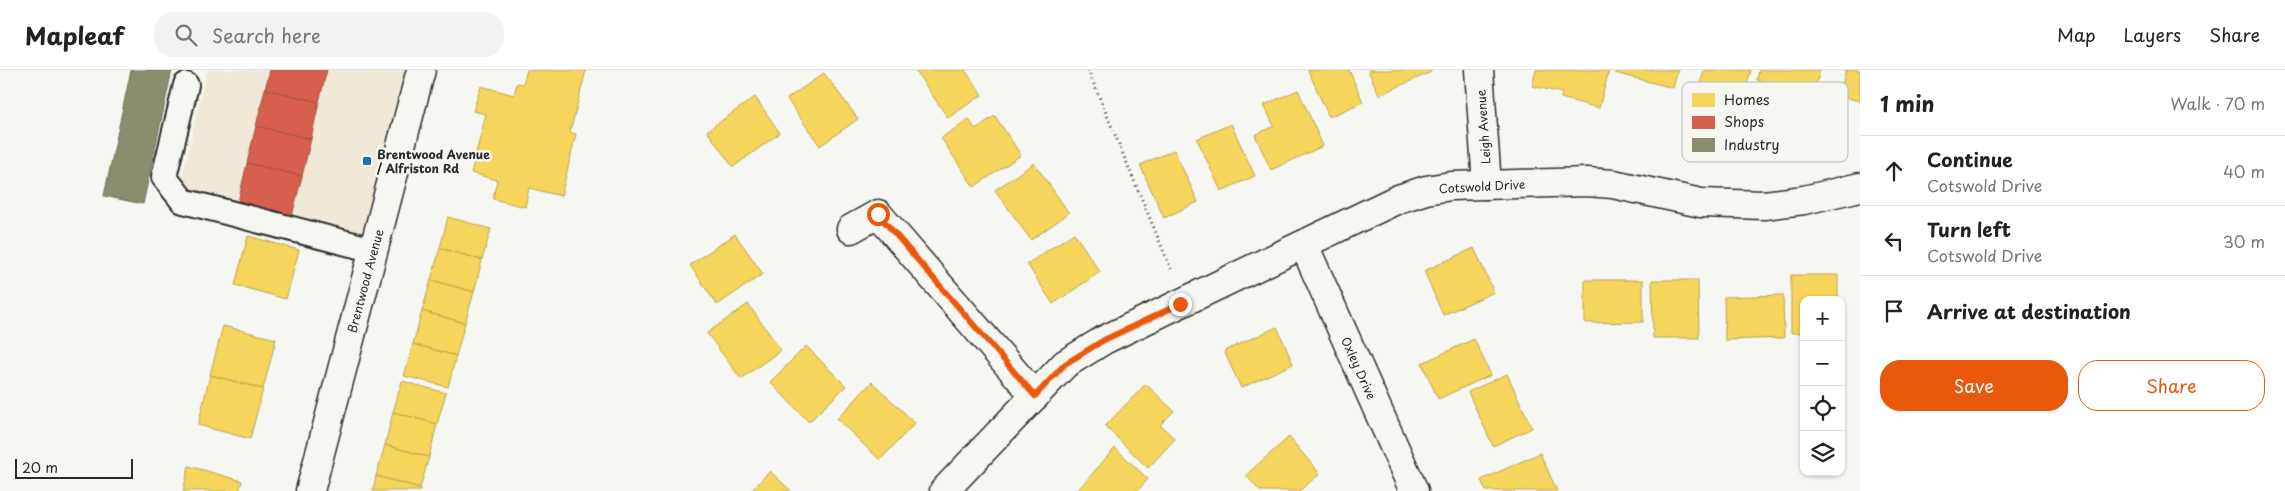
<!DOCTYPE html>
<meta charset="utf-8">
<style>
:root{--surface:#fff;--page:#f2f2f2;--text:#222;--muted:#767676;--line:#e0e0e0;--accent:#ea580c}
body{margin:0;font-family:"Playpen Sans",sans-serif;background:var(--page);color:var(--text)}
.controls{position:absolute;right:15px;bottom:15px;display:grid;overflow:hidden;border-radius:10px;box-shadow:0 1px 4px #0004}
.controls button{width:45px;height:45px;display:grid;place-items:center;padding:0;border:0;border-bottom:1px solid var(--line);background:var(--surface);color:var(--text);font:25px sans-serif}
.scale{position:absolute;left:15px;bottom:12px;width:118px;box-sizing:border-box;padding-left:5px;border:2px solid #2b2b2b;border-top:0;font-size:14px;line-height:18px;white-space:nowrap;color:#2b2b2b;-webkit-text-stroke:4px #f6f6f2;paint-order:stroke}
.stop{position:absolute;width:15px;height:15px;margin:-11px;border:4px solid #ea580c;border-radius:50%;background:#fff}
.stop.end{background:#ea580c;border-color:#fff;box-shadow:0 1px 5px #0008}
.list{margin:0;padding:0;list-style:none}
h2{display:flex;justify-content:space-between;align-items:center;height:65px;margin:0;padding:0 20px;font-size:21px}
h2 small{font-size:16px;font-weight:400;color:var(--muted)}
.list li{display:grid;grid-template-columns:32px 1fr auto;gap:15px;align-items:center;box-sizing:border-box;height:70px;padding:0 20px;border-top:1px solid var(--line)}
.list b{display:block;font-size:19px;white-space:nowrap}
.list p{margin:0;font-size:16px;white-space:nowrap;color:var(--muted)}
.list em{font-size:16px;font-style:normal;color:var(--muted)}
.actions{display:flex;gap:10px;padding:15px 20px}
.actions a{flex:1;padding:11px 0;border:1px solid var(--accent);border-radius:20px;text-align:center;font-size:18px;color:var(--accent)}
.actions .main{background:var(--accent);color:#fff}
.icon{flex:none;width:28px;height:28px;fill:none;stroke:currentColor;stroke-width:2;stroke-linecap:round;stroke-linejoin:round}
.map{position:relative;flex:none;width:1860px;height:421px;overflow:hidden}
header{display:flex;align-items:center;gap:30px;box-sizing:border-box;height:70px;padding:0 25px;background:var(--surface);border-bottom:1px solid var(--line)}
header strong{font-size:24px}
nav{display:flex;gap:28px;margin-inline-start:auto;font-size:18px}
.search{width:350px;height:45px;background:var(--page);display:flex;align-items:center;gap:12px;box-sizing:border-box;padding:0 18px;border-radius:20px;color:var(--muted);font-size:19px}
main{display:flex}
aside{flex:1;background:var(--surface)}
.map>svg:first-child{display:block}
.built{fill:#f0e9d7}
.homes{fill:#f6d55c;stroke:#b9a24d}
.shops{fill:#d6604d;stroke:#a35043}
.industry{fill:#8c8c6e;stroke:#6f6f5a}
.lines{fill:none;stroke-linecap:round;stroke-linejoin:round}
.service-casing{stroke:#2b2b2b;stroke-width:28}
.minor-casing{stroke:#2b2b2b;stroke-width:31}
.path{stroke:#2b2b2b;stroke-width:3;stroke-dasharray:1 4;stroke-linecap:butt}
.service{stroke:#f6f6f2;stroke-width:24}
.minor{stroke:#f6f6f2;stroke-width:28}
.route{stroke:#ea580c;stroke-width:6}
.poi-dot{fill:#1f6fb2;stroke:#f6f6f2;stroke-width:2}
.labels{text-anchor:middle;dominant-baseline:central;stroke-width:5;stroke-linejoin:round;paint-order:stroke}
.street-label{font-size:12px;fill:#2b2b2b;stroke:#f6f6f2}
.poi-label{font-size:12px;font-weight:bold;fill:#2b2b2b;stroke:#f6f6f2;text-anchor:start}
.key{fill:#f6f6f2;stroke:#b9b9b6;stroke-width:1}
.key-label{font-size:14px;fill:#2b2b2b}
</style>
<header>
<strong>Mapleaf</strong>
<div class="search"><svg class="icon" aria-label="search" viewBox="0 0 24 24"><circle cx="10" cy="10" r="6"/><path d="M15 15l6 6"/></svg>Search here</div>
<nav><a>Map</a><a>Layers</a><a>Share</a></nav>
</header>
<main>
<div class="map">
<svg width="1860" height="421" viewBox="0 0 1860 421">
<rect width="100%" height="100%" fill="#f6f6f2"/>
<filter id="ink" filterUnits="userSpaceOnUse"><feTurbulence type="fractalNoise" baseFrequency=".02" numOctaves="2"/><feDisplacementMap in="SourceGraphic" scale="10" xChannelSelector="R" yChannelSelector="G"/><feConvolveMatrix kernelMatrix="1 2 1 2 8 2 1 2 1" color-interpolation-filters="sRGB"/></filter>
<g filter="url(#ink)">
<path class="built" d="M207,0H410L367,165L190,119L182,107Z"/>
<g class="homes">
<path d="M527,0H586L570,62L576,64L561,126L529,118L525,137L493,129L497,110L471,103L486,44L473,41L481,16L514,25L517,13L523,14Z"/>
<path d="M915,0H965L982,25L948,48Z"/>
<path d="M1308,0H1349L1363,32L1329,47Z"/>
<path d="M1368,0H1430L1431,2L1379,25Z"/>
<path d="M1536,0H1609L1599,38L1561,28L1562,23L1532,16Z"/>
<path d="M1615,0H1678L1673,18L1615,3Z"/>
<path d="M1704,0H1751L1740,40L1697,28Z"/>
<path d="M1759,0H1820L1814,24L1757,10Z"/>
<path d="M1846,0H1860V31L1839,26Z"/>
<path d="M824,3L858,49L820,76L787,29Z"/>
<path d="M1298,20L1323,76L1271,100L1255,65L1274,56L1264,35Z"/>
<path d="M755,27L780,63L733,97L707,61Z"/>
<path d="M995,46L1021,85L974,117L941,68L969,49L975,59Z"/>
<path d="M1231,54L1255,106L1221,121L1197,69Z"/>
<path d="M1174,80L1198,132L1164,148L1140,95Z"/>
<path d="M1034,93L1069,143L1031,170L995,120Z"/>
<path d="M448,147L491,159L482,190L440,178Z"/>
<path d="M1074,163L1100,202L1053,234L1027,194Z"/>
<path d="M735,164L763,204L717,235L690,195Z"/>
<path d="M248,166L299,180L286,229L235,215Z"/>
<path d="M440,178L482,190L474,222L431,210Z"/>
<path d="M1474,178L1494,222L1443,245L1424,201Z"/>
<path d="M1791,205H1838V230H1804V263H1791Z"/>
<path d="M431,210L474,222L465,253L422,241Z"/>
<path d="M1585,210H1643V252L1585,253Z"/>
<path d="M1652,210H1698L1699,268H1653Z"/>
<path d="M1783,225L1784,268L1725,270L1724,227Z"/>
<path d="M748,234L781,280L741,309L707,263Z"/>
<path d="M422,241L465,253L456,286L413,274Z"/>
<path d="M223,256L276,269L263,319L210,305Z"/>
<path d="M1277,257L1293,294L1241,318L1224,281Z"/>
<path d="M1474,269L1491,305L1438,329L1422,293Z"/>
<path d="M413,274L456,286L448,317L404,306Z"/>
<path d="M806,276L846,316L809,352L770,312Z"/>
<path d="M1507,304L1532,358L1493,376L1468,322Z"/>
<path d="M210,305L263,319L250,369L198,355Z"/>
<path d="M402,311L446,323L437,354L393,342Z"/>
<path d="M872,312L915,353L880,390L837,349Z"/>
<path d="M1146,314L1174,341L1160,355L1175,369L1148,398L1105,356Z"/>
<path d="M393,342L437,354L429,387L385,375Z"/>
<path d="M1289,367L1320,404L1299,421H1260L1246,405Z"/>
<path d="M385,375L429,387L420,418L376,406Z"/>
<path d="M1115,378L1148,409L1137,421H1077Z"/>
<path d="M1540,383L1557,421H1486L1481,410Z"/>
<path d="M189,396L242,411L239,421H183Z"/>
<path d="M770,401L791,421H751Z"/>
<path d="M376,406L420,418V421H373Z"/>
</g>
<g class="shops">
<path d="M270,0H327L319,32L265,19Z"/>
<path d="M265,19L319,32L311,69L256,56Z"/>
<path d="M256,56L311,69L302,106L247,93Z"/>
<path d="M247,93L302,106L292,146L238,132Z"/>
</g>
<path class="industry" d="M131,0H172L143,134L104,126Z"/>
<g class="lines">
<g class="service-casing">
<path id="service" d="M186,15L164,107L183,131L374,180"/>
</g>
<g class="minor-casing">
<g id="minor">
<path d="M1479,0L1487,115"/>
<path d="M851,159L878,144L1035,326"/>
<path d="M1304,175L1414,421"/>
<path d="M310,421L421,0"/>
<path d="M944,421L1065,294L1104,270L1398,129L1426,120L1451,116L1587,112L1613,114L1701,133L1764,135L1804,130L1860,117"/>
</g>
</g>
<path class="path" d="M1088,0L1171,199"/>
<use href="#service" class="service"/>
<use href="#minor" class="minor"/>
</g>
</g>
<g class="lines" filter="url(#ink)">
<path class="route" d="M878,144L1035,326L1065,294L1104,270L1180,234"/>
</g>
<rect class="poi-dot" x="362" y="86" width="10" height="10" rx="2.5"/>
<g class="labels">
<g class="street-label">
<text transform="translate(1483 57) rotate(-94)">Leigh Avenue</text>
<text transform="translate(1482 116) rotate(-3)">Cotswold Drive</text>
<text transform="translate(365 211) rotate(-75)">Brentwood Avenue</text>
<text transform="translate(1359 298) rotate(66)">Oxley Drive</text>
</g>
<g class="poi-label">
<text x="377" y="84">Brentwood Avenue<tspan x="377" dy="14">/ Alfriston Rd</tspan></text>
</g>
</g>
<rect x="1682" y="12" width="166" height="80" rx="8" class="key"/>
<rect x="1692" y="23" width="23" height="14" fill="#f6d55c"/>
<rect x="1692" y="46" width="23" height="13" fill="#d6604d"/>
<rect x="1692" y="68" width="23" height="14" fill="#8c8c6e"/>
<g class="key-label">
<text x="1724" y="35">Homes</text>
<text x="1724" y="57">Shops</text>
<text x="1724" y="80">Industry</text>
</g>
</svg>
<div class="controls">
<button>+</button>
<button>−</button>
<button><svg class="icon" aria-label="locate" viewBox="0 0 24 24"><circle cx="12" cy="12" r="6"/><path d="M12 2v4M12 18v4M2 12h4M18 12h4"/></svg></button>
<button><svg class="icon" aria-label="layers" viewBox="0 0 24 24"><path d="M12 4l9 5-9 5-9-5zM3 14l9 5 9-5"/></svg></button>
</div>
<div class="scale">20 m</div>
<div class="stop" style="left:878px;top:144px"></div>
<div class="stop end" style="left:1180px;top:234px"></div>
</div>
<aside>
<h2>1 min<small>Walk · 70 m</small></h2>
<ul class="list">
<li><svg class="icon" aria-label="ahead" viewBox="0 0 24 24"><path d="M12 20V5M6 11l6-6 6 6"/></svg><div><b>Continue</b><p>Cotswold Drive</p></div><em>40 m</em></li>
<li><svg class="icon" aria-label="left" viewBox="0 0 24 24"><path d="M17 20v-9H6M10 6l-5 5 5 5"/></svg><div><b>Turn left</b><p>Cotswold Drive</p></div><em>30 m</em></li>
<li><svg class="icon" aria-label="arrive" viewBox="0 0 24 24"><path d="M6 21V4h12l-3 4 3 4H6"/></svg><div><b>Arrive at destination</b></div></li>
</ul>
<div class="actions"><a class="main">Save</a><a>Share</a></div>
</aside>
</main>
